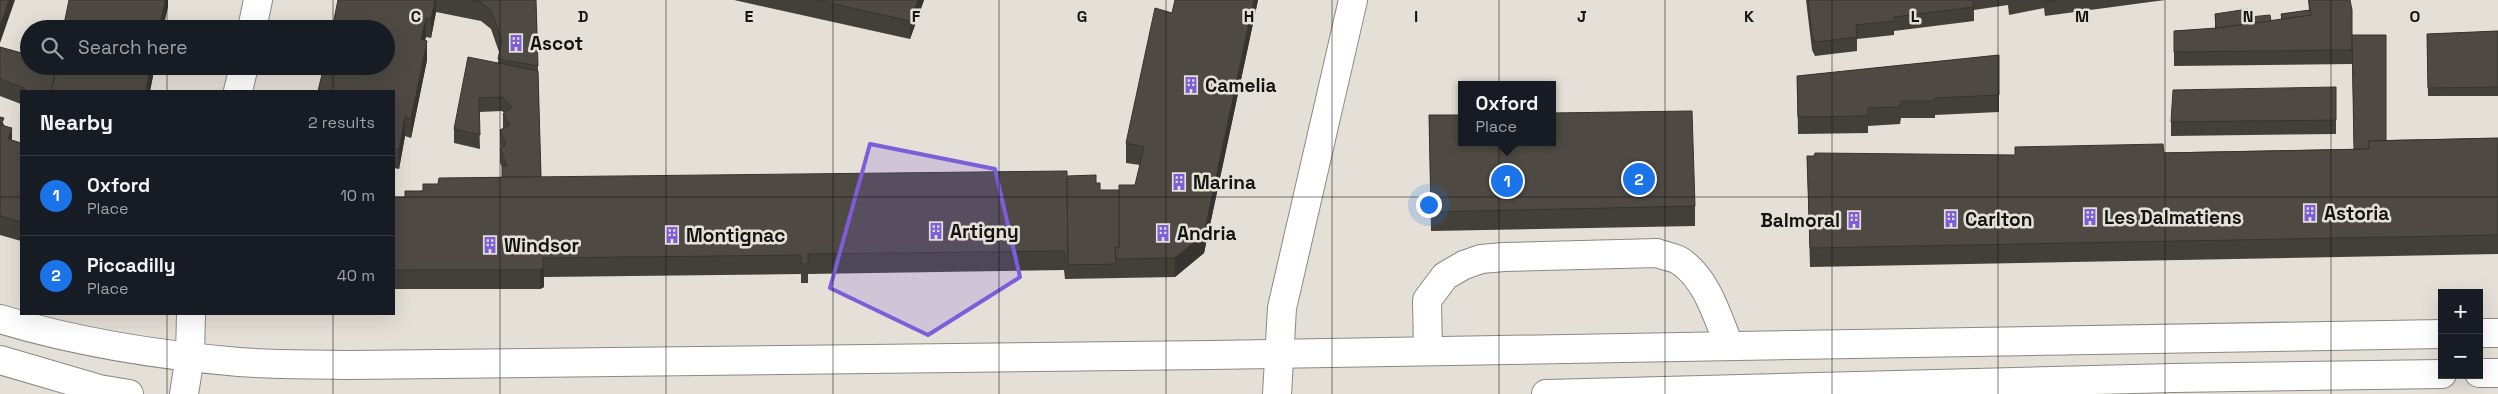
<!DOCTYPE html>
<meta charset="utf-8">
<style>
:root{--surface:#171b24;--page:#242831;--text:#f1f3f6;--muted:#9ea1a6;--line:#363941;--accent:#1a73e8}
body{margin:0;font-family:"Space Grotesk",sans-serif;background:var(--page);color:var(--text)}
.controls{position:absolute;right:15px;bottom:15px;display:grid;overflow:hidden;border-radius:0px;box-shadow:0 5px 20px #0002}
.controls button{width:45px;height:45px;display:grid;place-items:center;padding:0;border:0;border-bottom:1px solid var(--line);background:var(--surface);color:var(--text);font:25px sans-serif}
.you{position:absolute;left:1428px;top:204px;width:18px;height:18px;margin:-12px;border:4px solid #fff;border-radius:50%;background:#1a73e8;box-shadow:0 0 0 8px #1a73e833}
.badge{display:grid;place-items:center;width:32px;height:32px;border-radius:50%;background:var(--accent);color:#fff;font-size:16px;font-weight:700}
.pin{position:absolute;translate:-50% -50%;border:2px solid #fff;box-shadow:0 1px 5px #0006}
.popup{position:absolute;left:1458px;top:81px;width:98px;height:65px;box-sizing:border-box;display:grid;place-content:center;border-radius:0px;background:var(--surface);filter:drop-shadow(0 1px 4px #0005);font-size:16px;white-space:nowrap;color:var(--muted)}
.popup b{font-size:19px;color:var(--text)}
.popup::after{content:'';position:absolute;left:50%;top:100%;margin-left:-10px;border:10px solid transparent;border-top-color:var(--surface)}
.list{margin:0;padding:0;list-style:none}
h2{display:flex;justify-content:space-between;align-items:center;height:65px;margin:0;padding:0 20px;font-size:21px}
h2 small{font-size:16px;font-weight:400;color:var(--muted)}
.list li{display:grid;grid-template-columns:32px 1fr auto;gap:15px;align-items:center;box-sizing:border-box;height:80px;padding:0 20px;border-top:1px solid var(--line)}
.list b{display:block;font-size:19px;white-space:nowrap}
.list p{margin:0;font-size:16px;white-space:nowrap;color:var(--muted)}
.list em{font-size:16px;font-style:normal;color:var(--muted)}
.icon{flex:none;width:28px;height:28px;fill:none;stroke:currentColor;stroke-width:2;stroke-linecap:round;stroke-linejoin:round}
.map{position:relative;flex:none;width:2498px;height:394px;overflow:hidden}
.search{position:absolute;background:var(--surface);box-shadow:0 5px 20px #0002;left:20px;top:20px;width:375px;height:55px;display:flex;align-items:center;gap:12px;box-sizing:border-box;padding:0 18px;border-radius:28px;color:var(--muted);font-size:19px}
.panel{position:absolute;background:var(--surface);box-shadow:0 5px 20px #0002;left:20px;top:90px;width:375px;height:225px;border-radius:0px}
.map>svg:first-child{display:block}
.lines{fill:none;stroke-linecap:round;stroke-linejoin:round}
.minor-casing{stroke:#8d8881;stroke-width:30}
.minor{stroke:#fff;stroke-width:28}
.wall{fill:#43403a}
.shaded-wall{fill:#37342f}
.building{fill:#4e4a43;stroke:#37342f}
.marked{fill:#7b5ed8;fill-opacity:0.2;stroke:#7b5ed8;stroke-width:4;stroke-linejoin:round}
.grid{fill:none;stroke:#141310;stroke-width:1;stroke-opacity:0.55}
.labels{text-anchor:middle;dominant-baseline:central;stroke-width:5;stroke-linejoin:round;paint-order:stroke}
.poi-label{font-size:19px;font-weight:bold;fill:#141310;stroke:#e4dfd7;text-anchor:start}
.grid-label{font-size:16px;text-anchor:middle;font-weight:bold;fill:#141310;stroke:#e4dfd7;stroke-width:5;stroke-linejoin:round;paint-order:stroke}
</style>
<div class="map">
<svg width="2498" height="394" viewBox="0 0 2498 394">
<rect width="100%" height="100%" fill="#e4dfd7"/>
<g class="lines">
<g class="minor-casing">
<g id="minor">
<path d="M252,29L258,0"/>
<path d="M238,91L244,66"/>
<path d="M0,319C79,343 157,355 239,362C275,365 313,364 349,365L1211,355L2442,334"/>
<path d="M2479,333H2498"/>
<path d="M1428,350L1427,300L1445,276L1464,265L1481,259L1504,257L1657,253C1664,256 1674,257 1680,261C1707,279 1717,316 1729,345"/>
<path d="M0,360L99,389L129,394"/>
<path d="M2479,373H2498"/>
<path d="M184,394L190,356L191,314"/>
<path d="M1277,394L1282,308L1353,0"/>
<path d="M1546,394L2173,378L2442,374"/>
</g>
</g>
<use href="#minor" class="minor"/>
</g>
<g class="wall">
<path d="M338,0H536L541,177L1067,176L1096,183L1100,190H1119L1135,185L1140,165L1126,163V143L1172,13L1175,0H1258L1204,253L1175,277L1065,279L1064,270L808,274V283H801V274L544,277V287L540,289H394V197H405L438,184L502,177V167L500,163V148H501L500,145V130L503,129V114L504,113L502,111L479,112L480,149L454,143V129L498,63L499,52L491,29L481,21L436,12L431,38L426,37L425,40L427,60L411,138L405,136L399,169L394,168V91Z"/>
<path d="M734,0H924L910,39Z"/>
<path d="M1806,0H2165L2045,16L2044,8L2009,15L2008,5L1974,10V21L1894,31V35L1857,39V51L1815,56L1812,50Z"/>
<path d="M2308,0H2350L2352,35L2386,140L2498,138V254L1810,267L1807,156L2015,155L2354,149L2352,53V64L2174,66V31L2215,28V14L2250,17L2271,21L2281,19V14L2309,10Z"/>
<path d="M2498,31V96H2428L2427,34Z"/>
<path d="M0,47L29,66H155L150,91H21V104L0,96Z"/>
<path d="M1999,55V112L1935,115V118H1901L1900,124L1868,126V133L1798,134L1797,76Z"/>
<path d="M2336,87V134L2171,136V122Z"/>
<path d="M1429,115L1695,206V226L1431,231Z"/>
<path d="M0,117L12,140L21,143V241L0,235Z"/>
</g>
<g class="shaded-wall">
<path d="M9,0H15L0,43V26Z"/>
<path d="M165,0H168V7L163,29H159Z"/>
<path d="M435,0H436V12L431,38V19Z"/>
<path d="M918,0H924L910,39V21Z"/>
<path d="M1254,0H1258L1204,253L1175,277V258Z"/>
<path d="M426,18V37L421,58V39Z"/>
<path d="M427,41V60L411,138V119Z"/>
<path d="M151,66H155L150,91H146Z"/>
<path d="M405,117V136L399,169V150Z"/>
<path d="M12,128V147L8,139Z"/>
<path d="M544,267V287L540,289V270Z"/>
</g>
<g class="building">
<path d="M0,0H9L0,26Z"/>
<path d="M69,0H165L159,29H63Z"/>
<path d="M338,0H435L431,19L426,18L421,39L427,41L411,119L405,117L399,150L394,149V91H318L324,66H386V29H332Z"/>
<path d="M470,0H536L538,66L498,59L502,41L491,10L481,2Z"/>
<path d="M817,0H918L910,21Z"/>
<path d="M1175,0H1254L1204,234L1175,258L1116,259L1115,247L1119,248V185H1135L1144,147L1126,143L1155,8L1172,13Z"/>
<path d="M1808,0H1973L1974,7L1894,17V21L1856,25L1857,37L1815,42L1812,35Z"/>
<path d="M2045,0H2057L2045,2Z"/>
<path d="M2309,0H2350L2352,10V50L2174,52V31L2217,28L2311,15Z"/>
<path d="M2248,9L2250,17L2270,15L2271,21L2216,28L2215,14Z"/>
<path d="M2310,10L2311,15L2282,19L2281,14Z"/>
<path d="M2498,31V87L2428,88L2427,34Z"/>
<path d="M2352,35H2386V140L2369,141V149H2354Z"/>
<path d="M0,47L29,55V66H62L61,75L55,74L51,91H27L24,88L0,79Z"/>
<path d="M1999,55V95L1935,98V101H1901L1900,107L1868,108V116L1798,117L1797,76Z"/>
<path d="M468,57L538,71L541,177H502V166H507L500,148L506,145L500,130L510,125L503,114L512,107L502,97L479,98L480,135L454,129Z"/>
<path d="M62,66H151L146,91H51L55,74L61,75Z"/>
<path d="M2336,87V120L2171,122L2173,90Z"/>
<path d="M1692,111L1695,206L1431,212L1429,115H1462V142H1552V113Z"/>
<path d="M0,117L4,118L1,125L12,128L8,139L21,143V222L0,216Z"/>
<path d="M2498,138V235L1810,248L1807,156H1814L1815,153L2015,155V147L2163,144L2164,153L2369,149V141Z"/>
<path d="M1067,171L1068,260H1065L1064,251L808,254V264H801V255L543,258L544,267L540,270H394V197H405V191H423V184H438L439,178Z"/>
<path d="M1096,175V183H1100V190H1119V248L1115,247L1116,264L1068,265L1067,176Z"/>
</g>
<path class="marked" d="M870,144L995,169L1020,277L928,335L830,288Z"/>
<path class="grid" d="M167,0V29M333,0V29M500,0V394M666,0V394M833,0V394M999,0V394M1166,0V394M1332,0V394M1499,0V394M1665,0V394M1832,0V394M1998,0V394M2165,0V394M2331,0V394M167,66V91M333,66V91M0,197H21M394,197H2498M167,314V394M333,314V394"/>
<defs>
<g id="building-bare" transform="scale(1.35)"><path d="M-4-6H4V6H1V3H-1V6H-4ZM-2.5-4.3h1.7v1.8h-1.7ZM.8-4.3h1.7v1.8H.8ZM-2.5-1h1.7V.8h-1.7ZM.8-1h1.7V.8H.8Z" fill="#7b5ed8" stroke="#e4dfd7" stroke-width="2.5" paint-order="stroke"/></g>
</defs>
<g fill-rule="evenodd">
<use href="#building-bare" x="516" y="43"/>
<use href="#building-bare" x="1191" y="85"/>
<use href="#building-bare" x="1179" y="182"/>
<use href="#building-bare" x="2310" y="213"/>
<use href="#building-bare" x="2090" y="217"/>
<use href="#building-bare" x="1951" y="219"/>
<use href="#building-bare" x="1854" y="220"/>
<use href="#building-bare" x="936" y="231"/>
<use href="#building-bare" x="1163" y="233"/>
<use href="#building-bare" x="672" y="235"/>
<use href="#building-bare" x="490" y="245"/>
</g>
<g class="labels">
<g class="poi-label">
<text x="530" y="43">Ascot</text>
<text x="1205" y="85">Camelia</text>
<text x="1193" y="182">Marina</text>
<text x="2324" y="213">Astoria</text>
<text x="2104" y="217">Les Dalmatiens</text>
<text x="1965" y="219">Carlton</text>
<text x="1840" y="220" text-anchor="end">Balmoral</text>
<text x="950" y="231">Artigny</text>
<text x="1177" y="233">Andria</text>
<text x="686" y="235">Montignac</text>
<text x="504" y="245">Windsor</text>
</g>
</g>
<g class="grid-label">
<text x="416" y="22">C</text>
<text x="583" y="22">D</text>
<text x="749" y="22">E</text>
<text x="916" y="22">F</text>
<text x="1082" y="22">G</text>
<text x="1249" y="22">H</text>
<text x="1416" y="22">I</text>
<text x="1582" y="22">J</text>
<text x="1749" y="22">K</text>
<text x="1915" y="22">L</text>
<text x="2082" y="22">M</text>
<text x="2248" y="22">N</text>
<text x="2415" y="22">O</text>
</g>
</svg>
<div class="controls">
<button>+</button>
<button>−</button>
</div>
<div class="you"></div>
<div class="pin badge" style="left:1507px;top:181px">1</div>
<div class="popup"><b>Oxford</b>Place</div>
<div class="pin badge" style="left:1639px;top:179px">2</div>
<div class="search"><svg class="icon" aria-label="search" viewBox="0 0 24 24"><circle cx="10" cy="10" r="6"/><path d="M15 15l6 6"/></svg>Search here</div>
<section class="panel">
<h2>Nearby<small>2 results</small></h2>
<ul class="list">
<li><span class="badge">1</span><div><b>Oxford</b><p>Place</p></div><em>10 m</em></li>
<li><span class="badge">2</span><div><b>Piccadilly</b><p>Place</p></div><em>40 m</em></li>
</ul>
</section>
</div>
